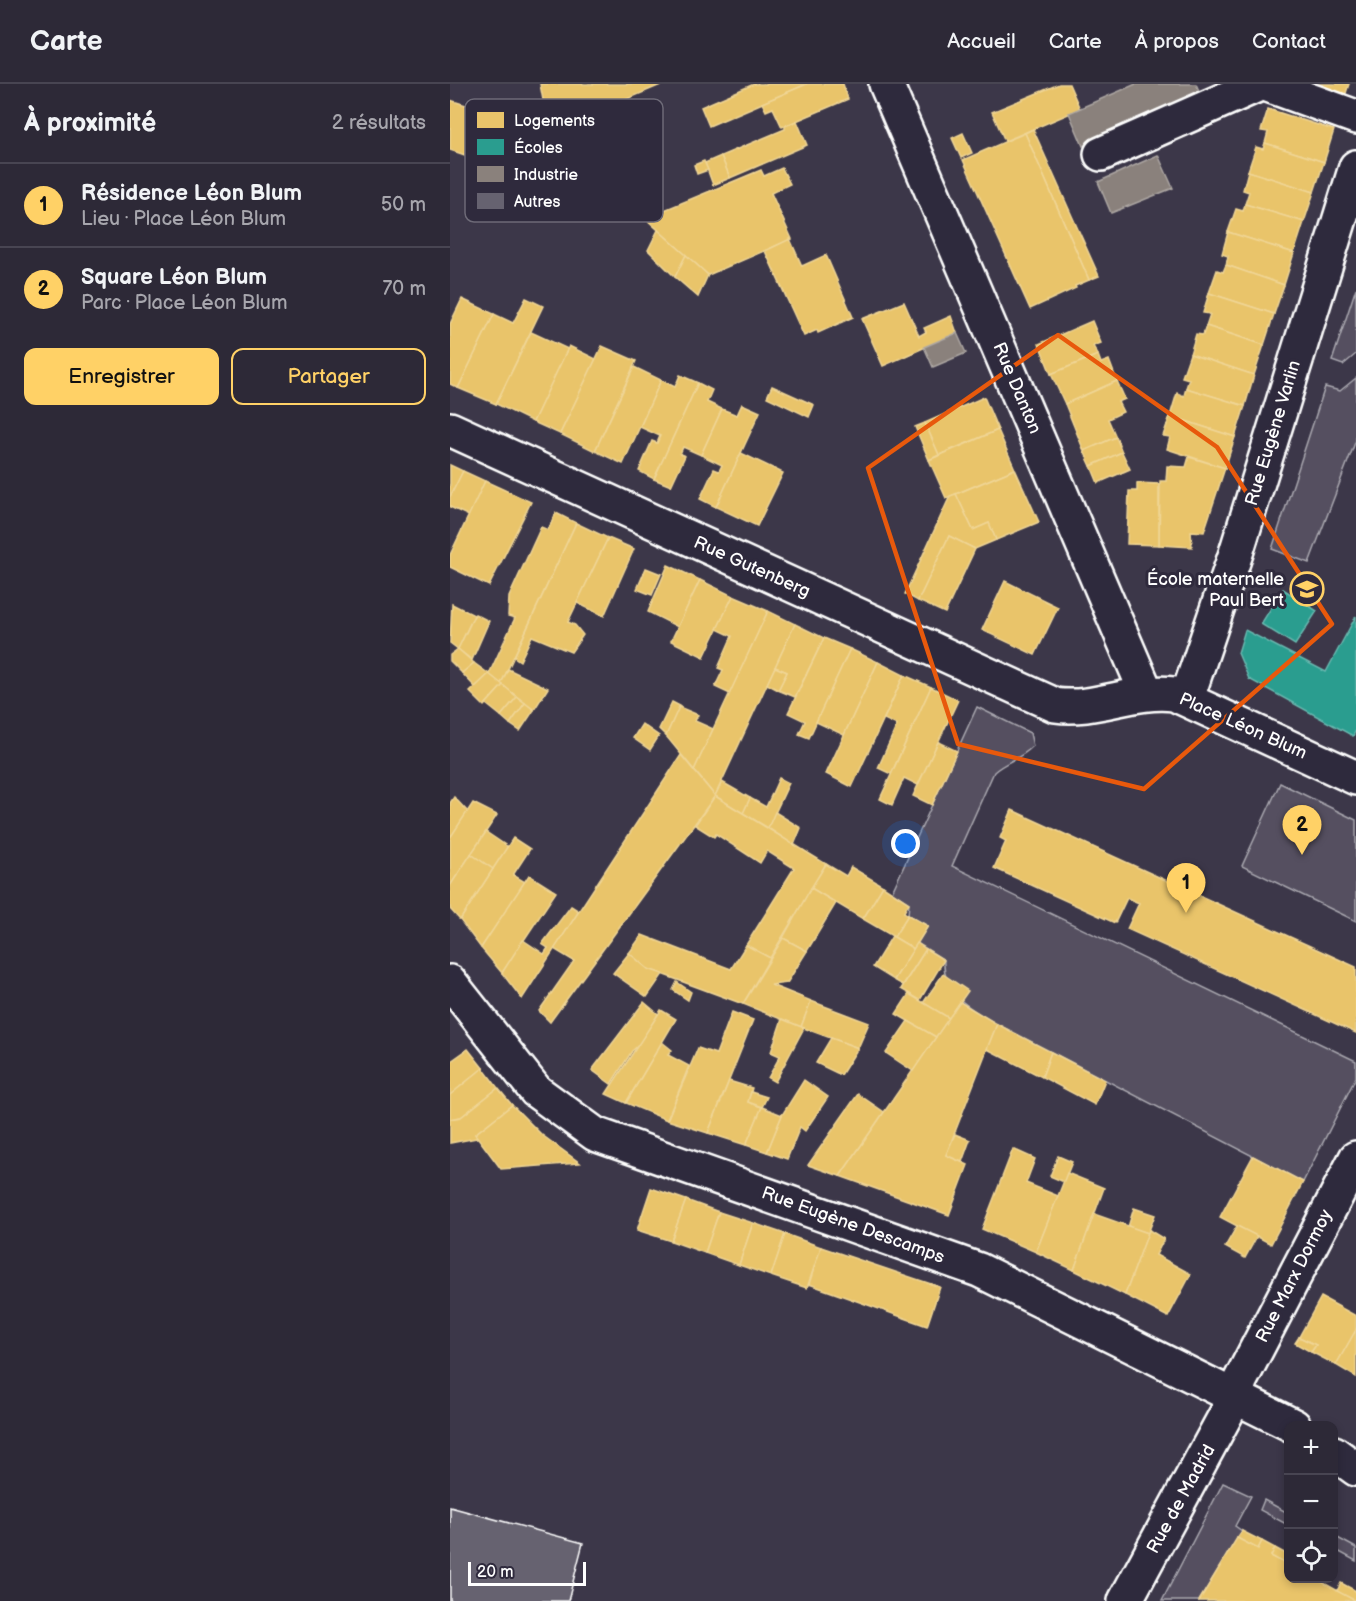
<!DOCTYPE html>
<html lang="fr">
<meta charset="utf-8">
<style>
:root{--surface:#2d2937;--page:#35313f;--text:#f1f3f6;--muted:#a7a6ad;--line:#484552;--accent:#ffd166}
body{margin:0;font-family:"Balsamiq Sans",sans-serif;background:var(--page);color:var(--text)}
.controls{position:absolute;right:18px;bottom:18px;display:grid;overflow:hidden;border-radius:12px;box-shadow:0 3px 9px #0003}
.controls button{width:54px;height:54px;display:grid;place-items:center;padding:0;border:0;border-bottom:2px solid var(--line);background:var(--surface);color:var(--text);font:30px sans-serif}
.scale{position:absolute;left:18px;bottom:15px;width:118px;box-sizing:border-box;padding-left:6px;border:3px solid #fff;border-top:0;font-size:16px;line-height:21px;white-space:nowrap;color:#fff;-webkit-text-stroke:4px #2f2a3d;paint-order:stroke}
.you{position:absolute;left:456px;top:760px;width:21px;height:21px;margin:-15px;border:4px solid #fff;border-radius:50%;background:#1a73e8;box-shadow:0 0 0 9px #1a73e833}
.badge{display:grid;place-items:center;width:39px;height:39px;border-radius:50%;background:var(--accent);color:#111;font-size:20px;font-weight:700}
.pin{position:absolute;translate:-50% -50px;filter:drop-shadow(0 2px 3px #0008)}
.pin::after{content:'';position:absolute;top:32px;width:21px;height:18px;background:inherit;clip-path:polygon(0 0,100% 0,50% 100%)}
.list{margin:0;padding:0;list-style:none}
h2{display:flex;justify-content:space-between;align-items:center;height:78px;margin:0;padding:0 24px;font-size:26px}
h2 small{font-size:20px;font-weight:400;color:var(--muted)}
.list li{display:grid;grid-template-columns:39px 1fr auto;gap:18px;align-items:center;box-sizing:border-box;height:84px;padding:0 24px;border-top:2px solid var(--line)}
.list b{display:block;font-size:22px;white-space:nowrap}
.list p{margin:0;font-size:20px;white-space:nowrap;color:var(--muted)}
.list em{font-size:20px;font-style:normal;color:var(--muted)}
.actions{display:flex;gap:12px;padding:18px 24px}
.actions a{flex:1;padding:14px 0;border:2px solid var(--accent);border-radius:12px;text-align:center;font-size:21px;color:var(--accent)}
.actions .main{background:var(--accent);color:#111}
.icon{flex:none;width:33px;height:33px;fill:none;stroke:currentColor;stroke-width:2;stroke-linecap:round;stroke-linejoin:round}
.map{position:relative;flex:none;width:906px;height:1517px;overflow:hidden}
header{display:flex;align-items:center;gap:36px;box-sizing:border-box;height:84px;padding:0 30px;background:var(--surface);border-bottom:2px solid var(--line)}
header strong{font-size:28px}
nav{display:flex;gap:33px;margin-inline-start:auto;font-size:21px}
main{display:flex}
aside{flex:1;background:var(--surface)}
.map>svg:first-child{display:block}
.green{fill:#555060;stroke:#aaa8b0;stroke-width:1.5}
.homes{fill:#e9c46a;stroke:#f0d697;stroke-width:1.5}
.schools{fill:#2a9d8f;stroke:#6abab1;stroke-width:1.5}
.industry{fill:#8a817c;stroke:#ada7a3;stroke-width:1.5}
.building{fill:#666270;stroke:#fff;stroke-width:1.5}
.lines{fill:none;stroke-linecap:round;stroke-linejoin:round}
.minor-casing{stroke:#fff;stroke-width:38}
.minor{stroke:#2f2a3d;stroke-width:33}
.marked{fill:none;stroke:#e8590c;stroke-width:4.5;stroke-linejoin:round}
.labels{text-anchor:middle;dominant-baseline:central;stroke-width:6;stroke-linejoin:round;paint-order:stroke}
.street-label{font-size:18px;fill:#fff;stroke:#2f2a3d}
.poi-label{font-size:18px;fill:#fff;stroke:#2f2a3d;text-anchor:end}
.key{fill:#2f2a3d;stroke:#6d6a77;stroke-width:1.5}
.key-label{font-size:16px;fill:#fff}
</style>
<header>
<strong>Carte</strong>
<nav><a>Accueil</a><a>Carte</a><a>À propos</a><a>Contact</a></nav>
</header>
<main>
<aside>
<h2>À proximité<small>2 résultats</small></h2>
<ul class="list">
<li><span class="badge">1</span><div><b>Résidence Léon Blum</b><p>Lieu · Place Léon Blum</p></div><em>50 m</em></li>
<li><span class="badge">2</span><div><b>Square Léon Blum</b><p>Parc · Place Léon Blum</p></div><em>70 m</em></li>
</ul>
<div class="actions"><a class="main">Enregistrer</a><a>Partager</a></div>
</aside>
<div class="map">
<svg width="906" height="1517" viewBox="0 0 906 1517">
<rect width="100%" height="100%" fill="#3c3749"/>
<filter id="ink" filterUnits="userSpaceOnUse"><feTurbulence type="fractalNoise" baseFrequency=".0167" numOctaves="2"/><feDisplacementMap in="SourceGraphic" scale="12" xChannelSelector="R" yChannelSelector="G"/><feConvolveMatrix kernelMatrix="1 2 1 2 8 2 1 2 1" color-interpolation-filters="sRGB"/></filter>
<g filter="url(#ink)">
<g class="green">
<path d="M906,204V270L893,281L882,277Z"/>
<path d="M906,294V356L859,479L822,465L875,303L890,307Z"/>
<path d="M527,623L580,649L583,662C571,675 556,677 544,688L502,782L906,977V993L853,1098L547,940C520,924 492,911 494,876L467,859L478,842L458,831L459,819L442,808Z"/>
<path d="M830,699L906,736V837L792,782Z"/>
<path d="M773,1399L801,1412L785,1442L792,1447L749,1517H712Z"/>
<path d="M814,1416L838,1429V1441L810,1426Z"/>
<path d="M884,1452L906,1464V1477L884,1465Z"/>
</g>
<g class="homes">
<path d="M90,0H213L99,48Z"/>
<path d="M304,0H357L259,42L251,23Z"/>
<path d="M357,0H393L398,15L332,43L323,24L316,27L312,19Z"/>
<path d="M609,0H619L630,25L555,57L542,28Z"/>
<path d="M849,0H899L894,15Z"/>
<path d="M0,16L35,27L15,71L0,66Z"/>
<path d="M818,25L884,46L874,78L815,59L818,48L811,47Z"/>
<path d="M347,37L357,61L280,94L271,72L335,45V42Z"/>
<path d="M583,45L649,192L639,196L575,49Z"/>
<path d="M513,49L522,69L511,74L502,54Z"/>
<path d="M575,49L639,196L625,202L626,204L580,225L513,76Z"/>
<path d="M815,59L874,78L864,108L798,87L806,63L813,65Z"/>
<path d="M271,72L280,94L263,101L255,79Z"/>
<path d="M254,77L258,86L247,90L244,81Z"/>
<path d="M332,84L340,100L321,109L342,155L258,191L195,134L311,86L314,92Z"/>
<path d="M798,87L864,108L854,138L795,120L799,108L793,106Z"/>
<path d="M795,120L854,138L844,169L778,148L786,125L793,127Z"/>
<path d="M208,146L236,171L225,193L198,166Z"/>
<path d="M778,148L844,169L834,201L776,181L778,172L772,170Z"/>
<path d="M340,155L352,182L376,171L403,233L368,249L367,246L354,252L315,167Z"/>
<path d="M236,171L258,191L248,213L225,193Z"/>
<path d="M776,181L834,201L824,230L759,209L767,186L773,188Z"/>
<path d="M759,209L824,230L814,261L756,242L760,230L753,229Z"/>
<path d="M76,214L93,222L46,320L8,304L44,230L63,239Z"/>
<path d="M12,215L44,230L8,304L0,300V240Z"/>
<path d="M454,218L469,252L476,248L474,244L501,232L507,249L433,282L412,235Z"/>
<path d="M642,237L651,259L643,262L648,271L601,290L589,260Z"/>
<path d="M756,242L814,261L804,291L740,270L746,250L753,251Z"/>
<path d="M81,248L118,265L83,338L46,320Z"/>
<path d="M119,262L146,275L110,350L83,338Z"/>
<path d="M152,262L186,277L145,367L110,350Z"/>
<path d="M740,270L804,291L795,322L736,304L739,295L732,293Z"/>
<path d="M648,271L651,279L659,276L667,297L615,320L601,290Z"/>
<path d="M184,283L211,296L173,380L145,367Z"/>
<path d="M230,291L248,299L204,395L189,387L202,357L207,359L210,352L190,343L211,296L225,303Z"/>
<path d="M667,297L675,315L668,318L673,328L658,335L666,353L634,367L615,320Z"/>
<path d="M248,299L262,306L257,318L272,325L251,371L233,363L230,370L235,372L221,402L204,395Z"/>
<path d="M322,302L364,321L359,333L317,313Z"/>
<path d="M736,304L795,322L785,353L720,332L727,309L734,312Z"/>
<path d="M534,313L548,346L489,371L475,339Z"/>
<path d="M292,320L310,328L266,423L250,415L264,385L269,387L272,381L251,371L272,325L287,331Z"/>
<path d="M720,332L785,353L775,384L717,365L720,353L713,352Z"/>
<path d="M475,339L489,371L479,376L465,343Z"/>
<path d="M548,346L565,385L496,414L479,376Z"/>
<path d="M666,353L672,368L641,382L634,367Z"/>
<path d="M672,368L680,385L648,399L641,382Z"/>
<path d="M291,369L333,389L307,442L266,423Z"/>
<path d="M739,373L775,384L754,448L741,447L742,463L709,461L710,397H716L717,382L736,383Z"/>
<path d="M0,381L13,387L0,413Z"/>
<path d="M565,385L589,438L546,456L539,439L523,446L506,410Z"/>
<path d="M13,387L35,397L19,432L0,423V413Z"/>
<path d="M35,397L81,418L39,502L0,483V471Z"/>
<path d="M687,399L709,400V461L677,460L679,407H687Z"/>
<path d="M506,410L523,446L539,439L546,456L525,465L499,452L468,517L455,510L500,412Z"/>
<path d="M106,429L126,439L51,600L39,590L65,534L58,532L59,513L91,443L98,446Z"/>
<path d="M126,439L158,454L118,538L125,541L133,551L121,568L82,552L70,577L64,573Z"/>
<path d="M499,452L525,465L495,529L468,517Z"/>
<path d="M158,454L184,465L154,532L127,519Z"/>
<path d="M218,481L250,496L228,543L198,528Z"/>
<path d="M196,484L211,490L202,511L187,505Z"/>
<path d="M250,496L283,512L254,573L221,557Z"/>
<path d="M555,497L608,523L585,571L532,546Z"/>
<path d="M283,512L318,527L280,610L265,603L273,586L268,584L282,552L267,545Z"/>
<path d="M2,520L24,531L8,565L0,559Z"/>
<path d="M318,527L345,540L265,712L244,686Z"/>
<path d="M25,530L39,537L22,576L8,565Z"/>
<path d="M345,540L374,554L345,613L328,606L337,588L325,583Z"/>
<path d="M374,554L400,565L359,654L349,650L355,637L338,629Z"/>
<path d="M8,565L24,579L12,589L0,577V571Z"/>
<path d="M400,565L428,578L394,651L366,638Z"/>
<path d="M428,578L454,591L402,703L376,690Z"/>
<path d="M24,579L39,590L25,603L12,589Z"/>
<path d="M325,583L337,588L328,606L317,600Z"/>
<path d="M58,585L98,604L84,626L51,600Z"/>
<path d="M39,590L53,601L34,622L20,608Z"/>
<path d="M454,591L481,603L441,690L428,684L447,641L434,635Z"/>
<path d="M53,601L67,613L51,632L36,620Z"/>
<path d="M481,603L508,616L468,701L454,694L442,721L430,715Z"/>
<path d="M67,613L75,619L60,640L51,632Z"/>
<path d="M222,618L230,622L216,652L209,645Z"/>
<path d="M75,619L84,626L70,647L60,640Z"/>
<path d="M229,623L248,631L245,637L263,645L244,686L216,652Z"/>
<path d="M192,640L209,652L200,666L183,654Z"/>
<path d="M488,658L507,667L482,721L463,712Z"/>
<path d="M231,671L265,712L100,938L89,927L124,877L104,865Z"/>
<path d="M329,694L339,699L318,744L293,729L300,714L316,723Z"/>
<path d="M272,698L300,714L293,729L265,712Z"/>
<path d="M265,712L376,780L320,874L296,861L344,784L317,767L310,779L266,750L264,753L245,741Z"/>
<path d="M4,713L18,728L0,754V719Z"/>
<path d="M23,719L47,731L0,802V754Z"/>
<path d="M562,726L906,883V949L677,845L689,819L677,814L665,839L544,784L556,757L550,754Z"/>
<path d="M325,728L351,744L344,761L318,744Z"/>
<path d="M36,748L58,763L43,785L21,770Z"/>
<path d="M63,754L80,765L63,791L75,798L31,864L10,836Z"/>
<path d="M21,770L43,785L10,836L0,825V802Z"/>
<path d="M376,780L396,792L401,783L433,802L413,835L361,804Z"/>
<path d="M79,791L106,808L52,889L31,864Z"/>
<path d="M433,802L459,819L454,828L458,831L444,853L413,835Z"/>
<path d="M361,804L386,819L357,867L333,854Z"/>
<path d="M121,822L129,827L72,915L52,889L73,856L94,870L98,864L92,860Z"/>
<path d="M458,831L478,842L464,865L444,853Z"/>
<path d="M192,851L281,885L296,861L320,874L293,920L198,885L179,869Z"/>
<path d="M442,852L464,865L444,896L423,883Z"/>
<path d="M333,854L357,867L337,899L321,901L361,917L351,943L293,920Z"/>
<path d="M467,859L476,865L453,901L444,896Z"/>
<path d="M476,865L494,876L470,916L451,905Z"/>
<path d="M179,869L198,885L213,890L197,913L163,889Z"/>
<path d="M493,890L518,907L499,934L473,919Z"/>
<path d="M227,898L241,908L238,916L223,906Z"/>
<path d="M459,910L499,934L486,953L446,930Z"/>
<path d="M361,917L419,939L408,964L351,943Z"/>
<path d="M194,918L208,930L192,958L182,967L161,1000L142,986Z"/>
<path d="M510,918L547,940L496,1071L518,1081L499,1131L390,1092Z"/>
<path d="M211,926L226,935L176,1019L156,1010Z"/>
<path d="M282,928L303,936L258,1049L217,1036L248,964L266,970Z"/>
<path d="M332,935L354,944L325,998L318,994L330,972L321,968Z"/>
<path d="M458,937L486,953L463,987L436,969Z"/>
<path d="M547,940L601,968L592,993L537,965Z"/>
<path d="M381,954L408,964L391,991L366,979Z"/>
<path d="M212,958L222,966L218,971L239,982L217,1036L176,1019Z"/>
<path d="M18,965L33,984L0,1011V978Z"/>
<path d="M601,968L655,996L645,1021L592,993Z"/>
<path d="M33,984L48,1004L11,1033L0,1035V1011Z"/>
<path d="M354,996L378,1013L355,1047L350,1043L337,1075L317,1068L332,1031Z"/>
<path d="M279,997L302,1004L298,1018L312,1023L296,1061L258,1049Z"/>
<path d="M48,1004L62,1021L25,1050L27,1054L0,1059V1035L11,1033Z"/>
<path d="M301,1008L317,1013L312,1023L298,1018Z"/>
<path d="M408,1010L434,1028L390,1092L358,1081Z"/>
<path d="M62,1021L92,1051L130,1079L51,1085L25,1050Z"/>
<path d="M312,1023L332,1031L317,1068L296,1061Z"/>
<path d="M505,1050L520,1056L512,1078L496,1071Z"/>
<path d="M563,1065L585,1075L576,1099L608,1112L586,1168L532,1145Z"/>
<path d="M608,1072L622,1078L614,1098L600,1092Z"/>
<path d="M803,1072L853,1098L821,1160L770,1133Z"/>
<path d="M617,1089L654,1104L624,1186L586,1168Z"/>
<path d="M201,1104L236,1116L221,1157L187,1146Z"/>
<path d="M236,1116L269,1128L255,1169L221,1157Z"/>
<path d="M684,1124L705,1131L698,1149L678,1143Z"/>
<path d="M269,1128L303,1139L289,1181L255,1169Z"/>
<path d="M644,1130L698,1149L675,1211L624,1186Z"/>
<path d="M303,1139L335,1150L321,1192L289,1181Z"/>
<path d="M787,1142L807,1152L795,1174L775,1163Z"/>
<path d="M699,1146L714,1155L706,1171L741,1190L718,1233L675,1211Z"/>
<path d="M335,1150L371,1163L357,1204L321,1192Z"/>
<path d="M371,1163L490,1203L477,1242L359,1200Z"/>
<path d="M871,1213L906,1232V1246L886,1281L861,1268L866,1261L849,1253Z"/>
<path d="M906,1246V1293L886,1281Z"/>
<path d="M849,1253L866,1261L861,1268L845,1259Z"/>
<path d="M792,1447L812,1457L808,1465L787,1454Z"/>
<path d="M787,1454L808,1465L812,1457L825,1464L821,1472L838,1481V1494H865L906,1517H749Z"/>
<path d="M825,1464L838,1471V1481L821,1472Z"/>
<path d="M891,1499L906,1507V1517L887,1507Z"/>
</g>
<g class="schools">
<path d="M833,505L867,527L845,561L811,540Z"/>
<path d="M906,532V646L903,652L799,595L788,569L795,546L876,588Z"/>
</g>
<g class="industry">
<path d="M686,0H746L751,11L633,62L619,29Z"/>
<path d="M708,71L723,104L661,129L648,98Z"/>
<path d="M507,249L516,269L483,283L474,263Z"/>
</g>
<path class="building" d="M0,1423L133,1459L118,1517H0Z"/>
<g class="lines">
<g class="minor-casing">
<g id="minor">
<path d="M436,0L696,608"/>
<path d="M815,0L906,33"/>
<path d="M651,70L810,0"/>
<path d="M0,345L605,621C646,627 683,605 724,610L906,694"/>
<path d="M737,614L786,469L906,83"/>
<path d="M0,898L86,1007L145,1050L529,1186L844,1342"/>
<path d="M884,1369L906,1385"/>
<path d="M675,1517L786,1312L790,1297L906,1074"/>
</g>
</g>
<use href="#minor" class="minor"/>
</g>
</g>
<path class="marked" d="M608,251L767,363L882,540L694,705L508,660L418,384Z"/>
<defs>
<g id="school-ring" transform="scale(1.725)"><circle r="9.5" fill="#2f2a3d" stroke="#ffd166" stroke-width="1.5"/><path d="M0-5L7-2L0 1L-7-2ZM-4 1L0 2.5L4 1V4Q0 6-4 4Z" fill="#ffd166"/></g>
</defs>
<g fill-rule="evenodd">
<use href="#school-ring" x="857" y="505"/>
</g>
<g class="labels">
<g class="street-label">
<text transform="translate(567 304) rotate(67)">Rue Danton</text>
<text transform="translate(823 349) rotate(-73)">Rue Eugène Varlin</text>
<text transform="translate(302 483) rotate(24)">Rue Gutenberg</text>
<text transform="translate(793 642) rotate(24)">Place Léon Blum</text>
<text transform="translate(403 1141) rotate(20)">Rue Eugène Descamps</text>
<text transform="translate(844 1192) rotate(-63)">Rue Marx Dormoy</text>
<text transform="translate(731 1415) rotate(-61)">Rue de Madrid</text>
</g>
<g class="poi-label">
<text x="834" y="495">École maternelle<tspan x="834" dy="21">Paul Bert</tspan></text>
</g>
</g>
<rect x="15" y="15" width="198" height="123" rx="9" class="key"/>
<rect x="27" y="28" width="27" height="16" fill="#e9c46a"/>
<rect x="27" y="55" width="27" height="16" fill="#2a9d8f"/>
<rect x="27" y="82" width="27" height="16" fill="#8a817c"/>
<rect x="27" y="109" width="27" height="16" fill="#666270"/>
<g class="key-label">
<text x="64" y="42">Logements</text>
<text x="64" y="69">Écoles</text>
<text x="64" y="96">Industrie</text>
<text x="64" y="123">Autres</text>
</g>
</svg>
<div class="controls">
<button>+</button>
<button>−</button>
<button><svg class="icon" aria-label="locate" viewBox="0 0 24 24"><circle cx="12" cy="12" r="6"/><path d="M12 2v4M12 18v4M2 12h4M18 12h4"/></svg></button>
</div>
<div class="scale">20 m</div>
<div class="you"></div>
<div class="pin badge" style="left:736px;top:829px">1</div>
<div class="pin badge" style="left:852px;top:771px">2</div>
</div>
</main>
